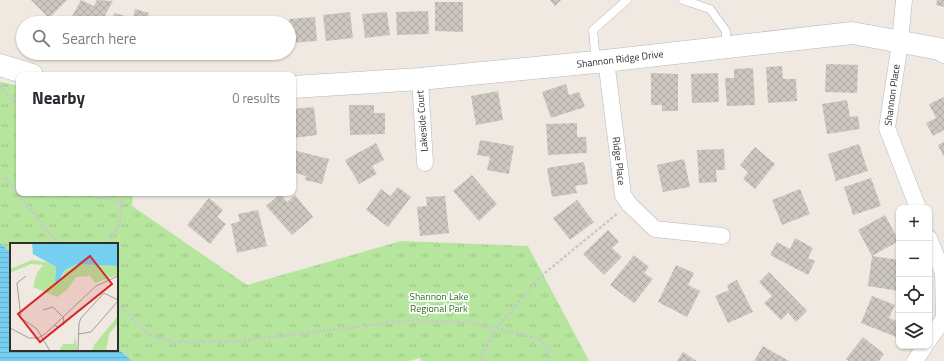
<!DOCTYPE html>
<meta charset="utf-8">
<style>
:root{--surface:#fff;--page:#f2f2f3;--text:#2b2b33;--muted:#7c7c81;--line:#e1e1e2}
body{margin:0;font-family:"Titillium Web",sans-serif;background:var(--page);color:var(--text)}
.controls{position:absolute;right:12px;bottom:12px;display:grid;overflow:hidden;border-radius:8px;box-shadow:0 1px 3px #0004}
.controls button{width:36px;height:36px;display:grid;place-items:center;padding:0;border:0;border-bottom:1px solid var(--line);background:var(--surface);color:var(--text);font:20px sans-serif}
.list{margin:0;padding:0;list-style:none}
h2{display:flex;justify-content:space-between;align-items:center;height:52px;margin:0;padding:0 16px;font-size:17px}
h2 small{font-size:13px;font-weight:400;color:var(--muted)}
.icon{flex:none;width:22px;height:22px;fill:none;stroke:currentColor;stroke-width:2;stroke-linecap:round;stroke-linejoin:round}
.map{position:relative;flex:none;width:944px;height:361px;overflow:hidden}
.search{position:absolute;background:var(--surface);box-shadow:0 1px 3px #0004;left:16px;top:16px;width:280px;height:44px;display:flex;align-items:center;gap:10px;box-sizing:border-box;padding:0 14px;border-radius:22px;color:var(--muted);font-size:15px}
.panel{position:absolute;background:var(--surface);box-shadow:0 1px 3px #0004;left:16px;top:72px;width:280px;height:124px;border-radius:8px}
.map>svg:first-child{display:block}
.park{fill:url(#park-tufts)}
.water{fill:url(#water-rules)}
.building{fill:url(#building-cross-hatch)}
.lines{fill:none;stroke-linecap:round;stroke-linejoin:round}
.lane-casing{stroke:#b4b7c1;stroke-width:9}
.street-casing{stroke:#b4b7c1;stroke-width:17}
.secondary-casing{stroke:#b4b7c1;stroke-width:23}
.path{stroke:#c9c9c9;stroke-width:2.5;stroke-dasharray:3 2;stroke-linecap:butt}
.lane{stroke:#fff;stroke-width:8}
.street{stroke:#fff;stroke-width:16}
.secondary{stroke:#fff;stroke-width:22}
.labels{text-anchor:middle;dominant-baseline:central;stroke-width:3.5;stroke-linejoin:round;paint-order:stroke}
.street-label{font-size:10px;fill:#2e2e2e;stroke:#fff}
.park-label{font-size:10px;fill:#2c6e1b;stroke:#fff}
.inset-road{fill:none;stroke:#a29e99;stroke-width:1}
.view{fill:#d62828;fill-opacity:0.15;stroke:#d62828;stroke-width:2}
.inset-edge{fill:none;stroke:#2e2e2e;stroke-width:2}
</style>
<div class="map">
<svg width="944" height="361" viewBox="0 0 944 361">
<defs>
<pattern id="park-tufts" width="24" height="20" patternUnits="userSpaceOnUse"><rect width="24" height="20" fill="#b6e59e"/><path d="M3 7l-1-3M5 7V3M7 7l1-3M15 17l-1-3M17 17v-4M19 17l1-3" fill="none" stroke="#9dc588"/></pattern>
<pattern id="water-rules" width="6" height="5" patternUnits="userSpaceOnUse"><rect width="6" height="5" fill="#75cff0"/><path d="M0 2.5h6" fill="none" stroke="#66b2ce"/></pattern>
<pattern id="building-cross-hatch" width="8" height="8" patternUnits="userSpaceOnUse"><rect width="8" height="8" fill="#cbc7bf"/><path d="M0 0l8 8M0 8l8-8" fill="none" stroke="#afaba4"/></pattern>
</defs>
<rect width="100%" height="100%" fill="#efe9e1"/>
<path class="park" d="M0,82L19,86V193H133L132,206L247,285L401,241L528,246L589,361H421L420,358L409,361H132L117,348V244H11V253L0,243Z"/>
<path class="water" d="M0,243L11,253V350H117V348L132,361H0Z"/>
<g class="building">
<path d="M31,0H67L49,18Z"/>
<path d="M81,0L94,6L97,0L113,1L101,23H80L71,18Z"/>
<path d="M550,0H561L555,6Z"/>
<path d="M937,0H944V7L936,5Z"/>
<path d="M435,2H463V32L435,31Z"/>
<path d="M135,9L149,13L147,23H112L114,13L133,18Z"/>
<path d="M428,11L429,34L397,35L396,12Z"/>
<path d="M350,12L353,38L326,41L323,15Z"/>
<path d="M387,12L390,35L365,38L362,14Z"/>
<path d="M315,17L317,41L291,43L289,19Z"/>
<path d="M826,64L858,65L857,93L825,92Z"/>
<path d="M782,66L783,79H796L797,101L768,103L766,67Z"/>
<path d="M753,68L755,105L727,106L725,78H734V69Z"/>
<path d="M651,73L678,74V111H662V105H651Z"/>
<path d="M718,73L719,102L692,103L691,74Z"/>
<path d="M566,84L569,95L579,92L585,107L551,118L542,92Z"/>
<path d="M498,91L503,120L476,125L471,96Z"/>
<path d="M944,97V130L933,136L926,123L936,118L929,104Z"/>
<path d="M847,100L850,117L858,116L860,129L827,134L822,104Z"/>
<path d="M349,105H374V113H385V134L350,135Z"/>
<path d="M314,107L317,135L293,138V109Z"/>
<path d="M577,123V137H586L587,153L548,155L546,124Z"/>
<path d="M480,140L514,146L509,174L487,170L490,157L477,155Z"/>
<path d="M944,142V157L938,145Z"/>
<path d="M376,143L384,160L372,166L377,174L359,184L345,160Z"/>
<path d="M859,144L868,171L836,181L828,154Z"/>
<path d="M755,147L775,164L755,189L743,179L748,172L740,165Z"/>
<path d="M724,149L725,170H716L717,182L699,183L697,150Z"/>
<path d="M293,150L329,159L322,184L305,180L306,176L293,172Z"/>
<path d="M684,159L690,187L663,192L657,165Z"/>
<path d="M584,162L588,184L575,186L577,193L552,197L547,168Z"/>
<path d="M472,175L497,204L479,221L453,191Z"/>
<path d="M871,178L881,206L853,215L844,187Z"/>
<path d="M398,187L411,197L388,227L366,210L381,189L390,196Z"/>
<path d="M800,189L810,214L782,225L772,200Z"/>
<path d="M280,194L287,202L295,195L313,217L292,235L266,206Z"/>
<path d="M445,196L449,233L420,236L417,207L427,206L426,197Z"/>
<path d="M209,198L223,210L217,217L226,224L210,244L187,225Z"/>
<path d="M577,200L594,222L570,240L553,218Z"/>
<path d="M258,210L267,246L237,253L231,224L240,221L238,214Z"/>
<path d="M885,215L899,241L872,256L858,230Z"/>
<path d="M608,230L619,242L612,248L622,257L604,275L583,254Z"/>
<path d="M795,238L813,248L808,258L815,261L808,275L770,255L777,242L790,249Z"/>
<path d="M634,255L649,267L644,273L653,279L634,303L610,285Z"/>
<path d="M872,256L899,260V291L868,286Z"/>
<path d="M676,265L694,273L688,285L700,291L687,317L658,302Z"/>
<path d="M769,272L807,311L796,322L788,313L781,320L764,303L772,296L759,282Z"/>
<path d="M737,280L753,312L728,323L715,296L729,290L727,285Z"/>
<path d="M872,296L895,305L889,318L899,322V329L896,337L861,323Z"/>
<path d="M863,337L884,354L879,361H849L846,359Z"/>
<path d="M763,346L789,361H754Z"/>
<path d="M683,352L697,361H677Z"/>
</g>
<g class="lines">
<g class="lane-casing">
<g id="lane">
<path d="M683,0L710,9L726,31V46"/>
<path d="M596,61L593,30L627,0"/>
</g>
</g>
<g class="street-casing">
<g id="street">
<path d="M904,0L900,43L887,128L918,208"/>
<path d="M606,60L623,195L629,204L655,229L722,236"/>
<path d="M420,79L425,163"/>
<path d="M929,238L943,273L944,318L929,340"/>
<path d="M915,361L925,346"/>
</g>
</g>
<g class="secondary-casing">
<g id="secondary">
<path d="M0,65L32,75"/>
<path d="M293,87L420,79L596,62L852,33L940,49L944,52"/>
</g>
</g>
<g class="path">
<path d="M0,86L19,107"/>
<path d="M0,175L6,179L58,244"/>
<path d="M97,193L101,197L121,204"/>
<path d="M107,244L120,223L122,193"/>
<path d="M117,303L148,334L172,342L239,341L412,320L475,323L540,339L550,353L548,361"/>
<path d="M481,361L486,345L497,327L540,277L618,213"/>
</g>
<use href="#lane" class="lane"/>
<use href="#street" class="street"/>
<use href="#secondary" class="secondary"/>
</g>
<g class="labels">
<g class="street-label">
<text transform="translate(620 59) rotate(-7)">Shannon Ridge Drive</text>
<text transform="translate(892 95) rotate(-82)">Shannon Place</text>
<text transform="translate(422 121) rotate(-94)">Lakeside Court</text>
<text transform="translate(619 161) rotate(83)">Ridge Place</text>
</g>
<g class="park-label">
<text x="439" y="296">Shannon Lake<tspan x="439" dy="12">Regional Park</tspan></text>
</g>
</g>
<g transform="translate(10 243)">
<rect width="108" height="108" fill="#efe9e1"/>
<path d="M22,17L36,19L46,24L45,38L51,36L55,27L67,21L108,23V32L85,40L80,33L66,34L57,47L47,54L23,44L27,30L33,22L21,21L0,30V26ZM108,73V80L99,91L96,108H82L84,102ZM65,93L68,108H49L53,101H64Z" fill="#b6e59e"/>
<path d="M22,0H108V23L67,21L55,27L48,39L45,38L46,24L23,11Z" fill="#75cff0"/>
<path class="inset-road" d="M16,33L7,40L11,75L27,86L40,108M33,67L43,64L52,73M44,82L48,84L54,81L53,73M0,85L19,95H28L35,91L86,43L108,33M68,91L81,89L108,58M68,108L69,80L71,75L94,50L108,57"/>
<path class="view" d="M80,13L102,41L30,99L8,71Z"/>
<rect width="108" height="108" class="inset-edge"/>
</g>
</svg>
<div class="controls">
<button>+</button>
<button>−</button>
<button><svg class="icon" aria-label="locate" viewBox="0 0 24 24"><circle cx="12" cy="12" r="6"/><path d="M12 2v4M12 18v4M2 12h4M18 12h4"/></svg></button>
<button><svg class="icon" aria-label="layers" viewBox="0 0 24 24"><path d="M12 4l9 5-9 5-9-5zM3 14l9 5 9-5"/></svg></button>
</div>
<div class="search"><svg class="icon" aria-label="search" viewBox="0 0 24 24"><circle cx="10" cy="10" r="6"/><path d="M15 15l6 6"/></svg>Search here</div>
<section class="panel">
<h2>Nearby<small>0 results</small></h2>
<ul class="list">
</ul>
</section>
</div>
